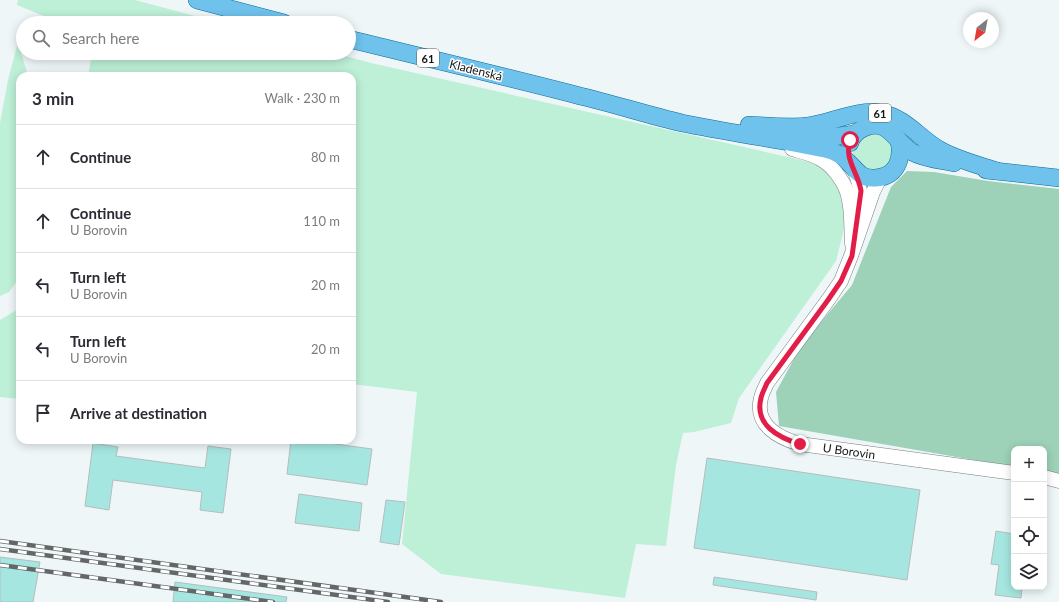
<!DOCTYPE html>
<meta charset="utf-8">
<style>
:root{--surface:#fff;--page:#f7f7f7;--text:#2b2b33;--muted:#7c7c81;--line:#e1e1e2}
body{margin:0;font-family:Lato,sans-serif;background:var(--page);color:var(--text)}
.controls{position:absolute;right:12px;bottom:12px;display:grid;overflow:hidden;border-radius:8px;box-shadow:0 2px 10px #0003}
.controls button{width:36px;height:36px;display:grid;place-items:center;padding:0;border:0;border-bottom:1px solid var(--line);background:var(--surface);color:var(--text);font:20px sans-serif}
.compass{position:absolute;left:963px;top:12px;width:36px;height:36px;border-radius:50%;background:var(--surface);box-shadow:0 2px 10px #0003;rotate:211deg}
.stop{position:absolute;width:12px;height:12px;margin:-9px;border:3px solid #e11d48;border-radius:50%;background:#fff}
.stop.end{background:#e11d48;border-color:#fff;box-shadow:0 1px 4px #0008}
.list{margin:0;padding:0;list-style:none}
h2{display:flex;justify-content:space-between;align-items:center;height:52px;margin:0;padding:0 16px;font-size:17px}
h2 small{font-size:13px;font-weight:400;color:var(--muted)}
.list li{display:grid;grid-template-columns:26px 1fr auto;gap:12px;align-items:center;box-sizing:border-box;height:64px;padding:0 16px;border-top:1px solid var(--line)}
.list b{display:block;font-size:15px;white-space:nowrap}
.list p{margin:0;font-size:13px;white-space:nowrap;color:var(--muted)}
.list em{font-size:13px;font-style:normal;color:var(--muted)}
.icon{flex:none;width:22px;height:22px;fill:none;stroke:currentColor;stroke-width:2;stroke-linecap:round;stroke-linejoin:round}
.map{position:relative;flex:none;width:1059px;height:602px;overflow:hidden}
.search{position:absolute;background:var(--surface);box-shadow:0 2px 10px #0003;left:16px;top:16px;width:340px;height:44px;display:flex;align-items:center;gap:10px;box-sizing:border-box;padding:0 14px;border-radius:22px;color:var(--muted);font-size:15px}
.panel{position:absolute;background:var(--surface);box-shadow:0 2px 10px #0003;left:16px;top:72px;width:340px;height:372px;border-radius:12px}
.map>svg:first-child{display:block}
.green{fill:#beefd7}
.forest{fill:#9dd1b8}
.building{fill:#a6e6e0;stroke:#b5bdbc}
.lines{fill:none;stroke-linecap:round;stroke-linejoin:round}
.minor-casing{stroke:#787f81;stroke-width:15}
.major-casing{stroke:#0e6b98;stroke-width:18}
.minor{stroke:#fff;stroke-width:14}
.major{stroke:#6ec2ec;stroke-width:17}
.rail-casing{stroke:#636768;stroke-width:4.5}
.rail{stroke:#fff;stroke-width:3;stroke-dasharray:9;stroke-linecap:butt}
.route{stroke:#e11d48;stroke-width:5}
.labels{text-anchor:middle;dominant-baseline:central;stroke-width:3;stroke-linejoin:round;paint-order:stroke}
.shield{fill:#fff;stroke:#585a5a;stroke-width:1}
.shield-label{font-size:11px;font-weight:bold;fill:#111414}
.street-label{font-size:12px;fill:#111414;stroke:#fff}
</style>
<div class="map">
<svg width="1059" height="602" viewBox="0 0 1059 602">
<rect width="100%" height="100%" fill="#eef6f8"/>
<g class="green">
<path d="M18,0H135L221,23H61L17,5Z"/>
<path d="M18,42L28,76H20V277L9,292L0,296V123L8,80Z"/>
<path d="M92,53H334L371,63L819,164L834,179L846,204V221L836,261L739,398L731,423L694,432L683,433L676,465L666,546L636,544L625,598L441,574L402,544L417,392L352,384V76H88Z"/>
<path d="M878,131L893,145C890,166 889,168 868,171L853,156V146L855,141Z"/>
<path d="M20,308V399L0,397V320Z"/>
</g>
<path class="forest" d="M907,171L934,172L988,181L1059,189V475L1044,472V449H1014V467L779,426L776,392L801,346L852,285L891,187Z"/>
<g class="building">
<path d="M291,440H306L372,449L367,485L287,474Z"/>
<path d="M93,443L118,447L116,456L205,468L208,446L231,449L223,513L200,510L202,492L113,480L109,510L85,506Z"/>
<path d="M707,458L920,490L907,580L694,548Z"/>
<path d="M299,494L362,503L359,531L295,523Z"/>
<path d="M386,500L405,502L399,545L380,542Z"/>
<path d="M996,531L1014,534V587H1022L1021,598L995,595L999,565L991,564Z"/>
<path d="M0,557L40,562L33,602H0Z"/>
<path d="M714,577L817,592L816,600L713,585Z"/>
<path d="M175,582L287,597L286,602H173Z"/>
</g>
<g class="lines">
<g class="minor-casing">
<g id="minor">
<path d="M792,149C802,152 813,154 822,160C834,167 847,185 849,200C852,214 851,229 852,244"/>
<path d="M854,169C863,191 860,196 857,218"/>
<path d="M880,178L873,192L851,256L841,281L828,300L767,383C765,388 762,393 761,398C754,425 779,438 800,444L1014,473"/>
<path d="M1044,477L1059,481"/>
</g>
</g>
<g class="major-casing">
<g id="major">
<path d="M197,0L284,23"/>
<path d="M349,39C426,58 503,76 580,96C614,104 648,115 682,123C730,133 778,139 825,149C834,151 842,155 848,162C857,170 860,179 875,178C896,177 903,160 899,141"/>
<path d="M749,125C770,126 792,129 813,125C835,121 859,109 881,113C905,117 920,139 940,150C958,160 978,165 997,171"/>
<path d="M803,135C821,138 837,137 855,134"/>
<path d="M850,143C852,136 857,131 864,128C888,117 895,142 912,152C925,159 940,160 954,163"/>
<path d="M986,170L1059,178"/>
</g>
</g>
<use href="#minor" class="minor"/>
<use href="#major" class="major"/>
<g class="rail-casing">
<g id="rail">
<path d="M0,541L441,602"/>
<path d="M0,549L388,602"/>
<path d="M0,565L273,602"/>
</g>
</g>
<use href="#rail" class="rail"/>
</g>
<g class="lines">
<path class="route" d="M800,444C779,438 754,425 761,398C762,393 765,388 767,383L828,300L841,281L852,256L861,191C858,172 844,160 850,140"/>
</g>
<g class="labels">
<g class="shield">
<rect x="417" y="49" width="22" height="18" rx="3"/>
<rect x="869" y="104" width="22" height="18" rx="3"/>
</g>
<g class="shield-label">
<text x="428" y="58">61</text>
<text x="880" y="113">61</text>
</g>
<g class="street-label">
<text transform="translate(476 70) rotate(14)">Kladenská</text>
<text transform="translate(849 451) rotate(8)">U Borovin</text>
</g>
</g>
</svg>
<div class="controls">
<button>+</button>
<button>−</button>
<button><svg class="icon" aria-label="locate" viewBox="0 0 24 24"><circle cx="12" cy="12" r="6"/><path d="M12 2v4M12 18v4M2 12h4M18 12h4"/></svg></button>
<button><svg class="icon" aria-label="layers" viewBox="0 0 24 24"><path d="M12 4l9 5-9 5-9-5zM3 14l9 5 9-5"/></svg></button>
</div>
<svg class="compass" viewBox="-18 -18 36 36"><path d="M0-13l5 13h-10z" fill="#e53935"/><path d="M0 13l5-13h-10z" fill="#7c7c81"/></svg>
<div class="stop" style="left:850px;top:140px"></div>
<div class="stop end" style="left:800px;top:444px"></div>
<div class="search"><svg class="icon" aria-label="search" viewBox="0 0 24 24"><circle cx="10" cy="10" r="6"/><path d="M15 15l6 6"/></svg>Search here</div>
<section class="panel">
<h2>3 min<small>Walk · 230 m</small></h2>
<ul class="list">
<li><svg class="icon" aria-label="ahead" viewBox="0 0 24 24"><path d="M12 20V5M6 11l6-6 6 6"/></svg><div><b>Continue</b></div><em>80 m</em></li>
<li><svg class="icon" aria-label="ahead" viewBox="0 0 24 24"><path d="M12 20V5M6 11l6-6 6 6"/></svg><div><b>Continue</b><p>U Borovin</p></div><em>110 m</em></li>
<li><svg class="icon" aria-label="left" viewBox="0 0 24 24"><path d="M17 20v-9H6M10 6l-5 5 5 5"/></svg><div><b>Turn left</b><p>U Borovin</p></div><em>20 m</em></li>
<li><svg class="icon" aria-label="left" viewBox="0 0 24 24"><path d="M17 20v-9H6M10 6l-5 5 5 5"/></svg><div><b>Turn left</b><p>U Borovin</p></div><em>20 m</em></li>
<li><svg class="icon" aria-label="arrive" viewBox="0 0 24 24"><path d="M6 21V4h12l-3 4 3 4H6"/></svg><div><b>Arrive at destination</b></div></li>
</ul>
</section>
</div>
